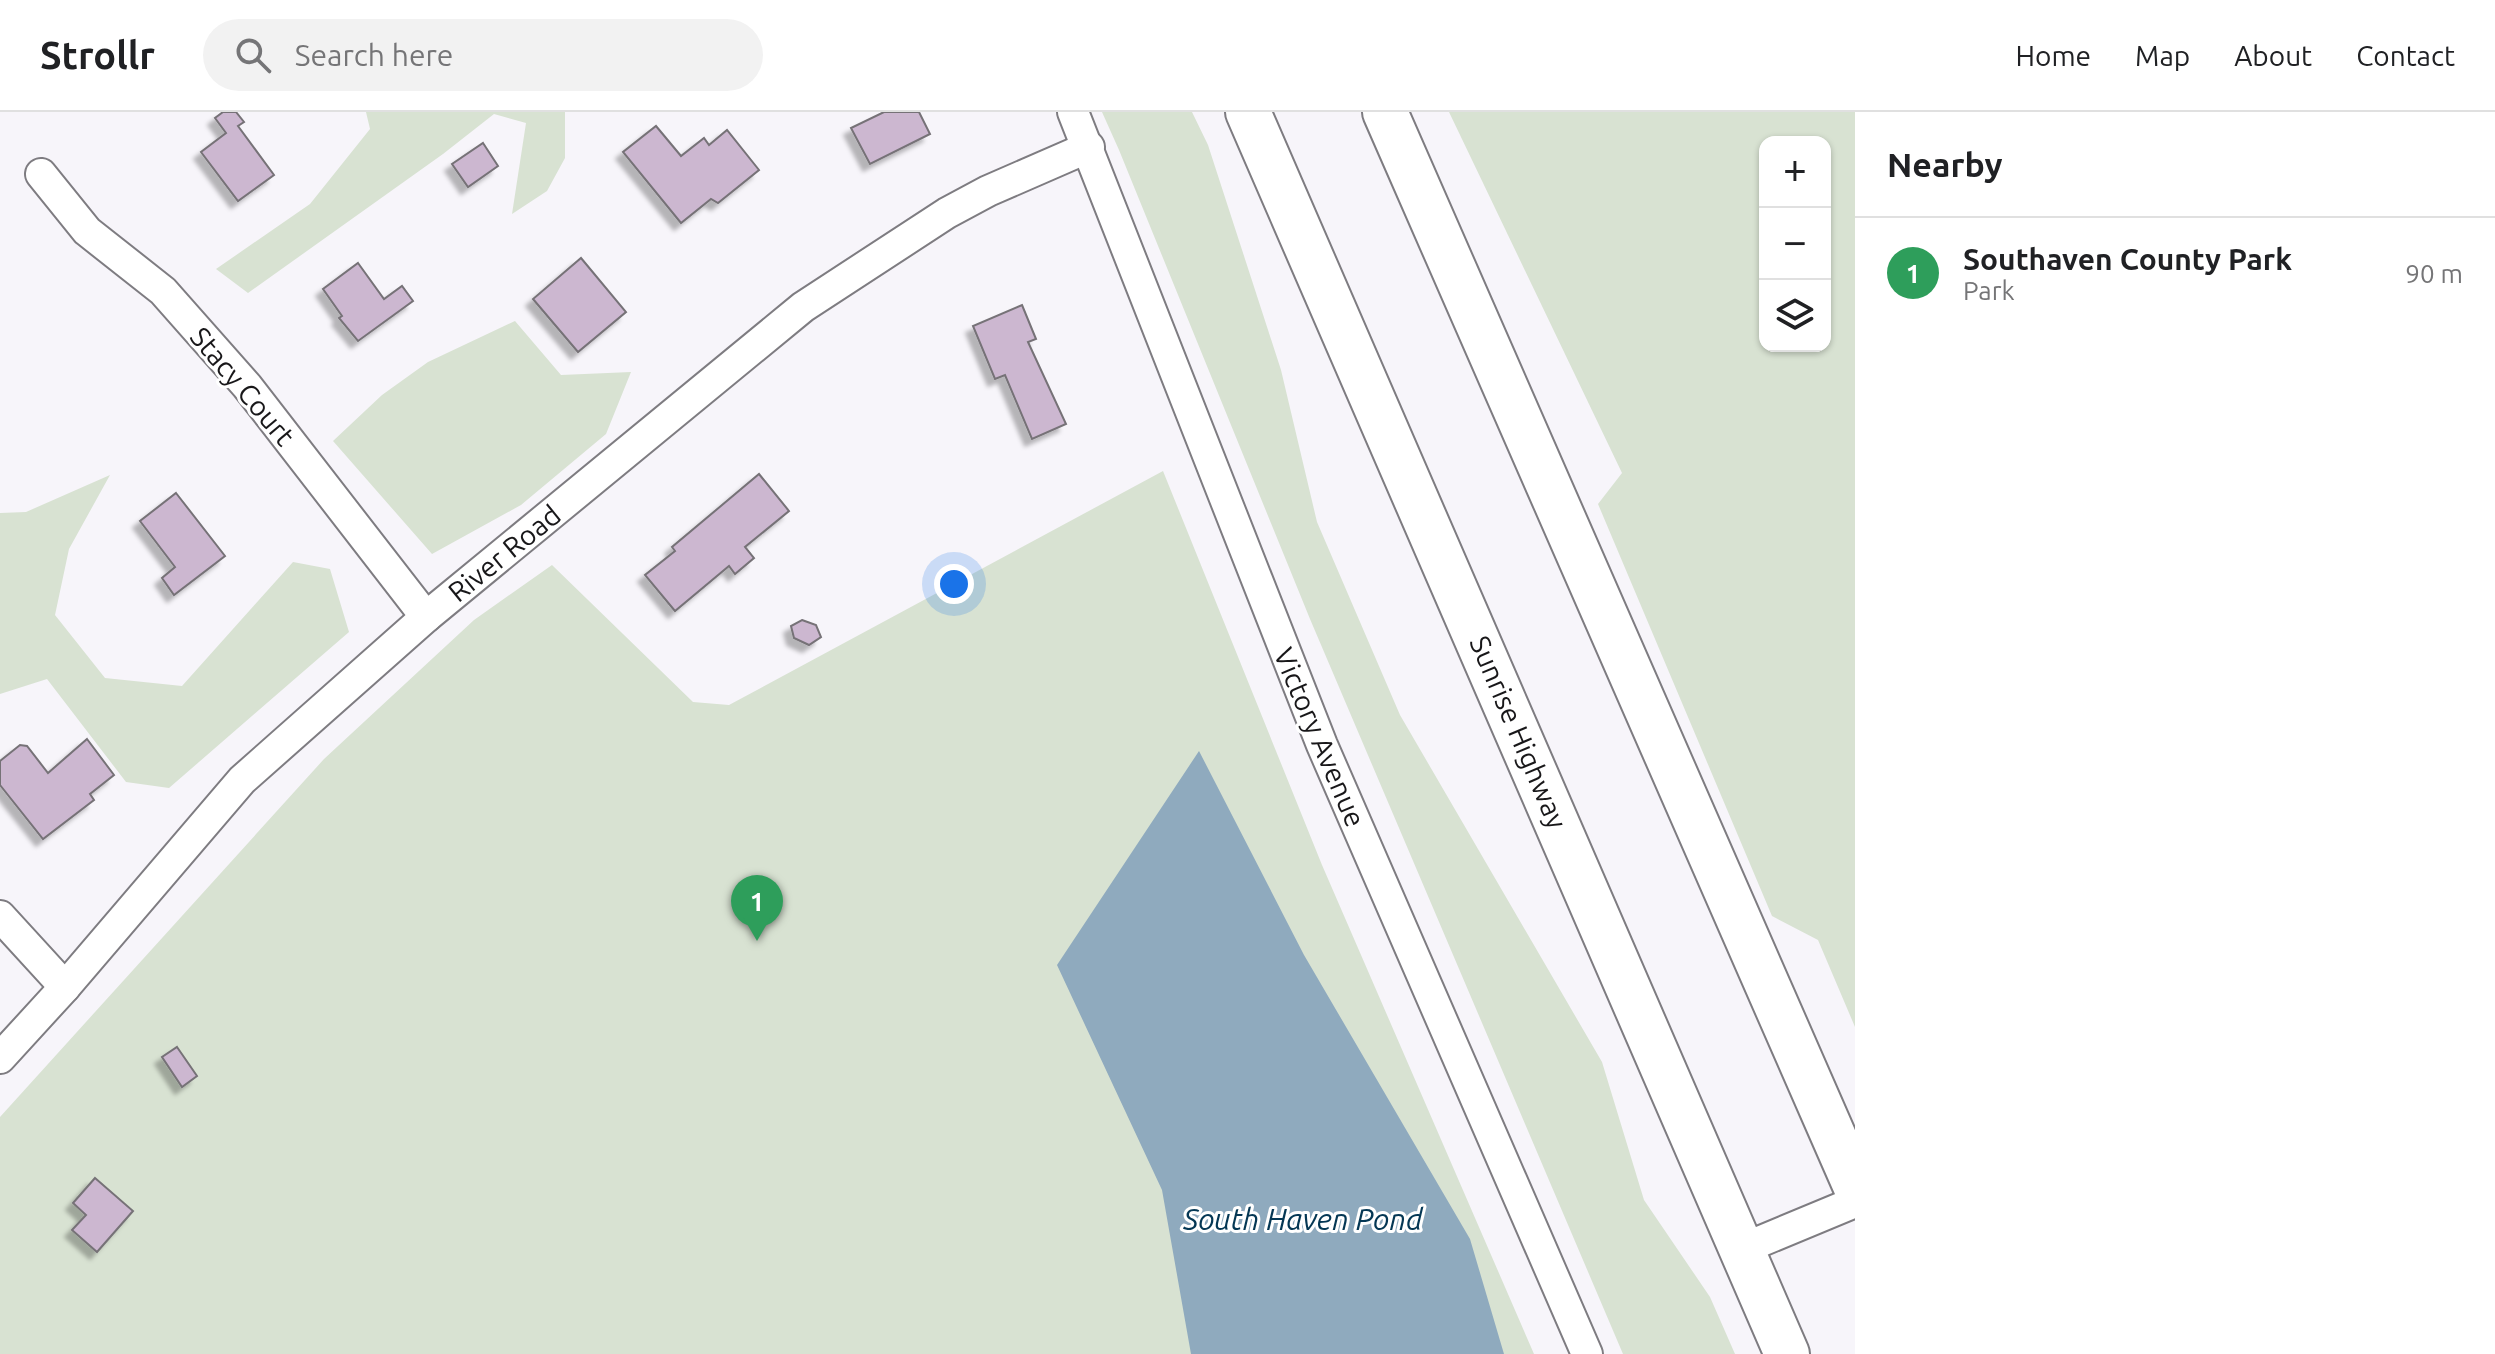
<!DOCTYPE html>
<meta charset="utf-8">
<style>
:root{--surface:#fff;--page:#f2f2f2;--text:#202124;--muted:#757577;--line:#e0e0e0;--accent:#1a904b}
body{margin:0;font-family:Ubuntu,sans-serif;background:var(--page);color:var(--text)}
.controls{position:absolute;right:24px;top:24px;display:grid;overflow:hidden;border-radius:16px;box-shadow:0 2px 6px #0004}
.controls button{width:72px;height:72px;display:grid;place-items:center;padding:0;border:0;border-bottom:2px solid var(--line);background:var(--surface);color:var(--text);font:40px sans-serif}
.you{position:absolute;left:954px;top:472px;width:28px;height:28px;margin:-20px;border:6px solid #fff;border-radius:50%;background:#1a73e8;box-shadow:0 0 0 12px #1a73e833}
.badge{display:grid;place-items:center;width:52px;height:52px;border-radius:50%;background:var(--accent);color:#fff;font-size:26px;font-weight:700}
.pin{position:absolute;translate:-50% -66px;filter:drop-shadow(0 2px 4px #0008)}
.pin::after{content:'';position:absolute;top:42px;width:28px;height:24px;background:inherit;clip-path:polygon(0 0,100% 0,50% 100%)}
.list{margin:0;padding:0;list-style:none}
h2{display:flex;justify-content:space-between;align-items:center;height:104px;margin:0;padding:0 32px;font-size:34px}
h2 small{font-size:26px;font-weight:400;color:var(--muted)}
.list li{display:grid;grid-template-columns:52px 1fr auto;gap:24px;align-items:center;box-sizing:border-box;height:112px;padding:0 32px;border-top:2px solid var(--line)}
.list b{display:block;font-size:30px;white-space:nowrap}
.list p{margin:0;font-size:26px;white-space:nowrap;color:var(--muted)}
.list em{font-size:26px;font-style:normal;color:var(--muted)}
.icon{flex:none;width:44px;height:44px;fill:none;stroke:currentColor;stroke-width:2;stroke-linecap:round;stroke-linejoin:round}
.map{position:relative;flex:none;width:1855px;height:1242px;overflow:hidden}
header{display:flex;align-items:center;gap:48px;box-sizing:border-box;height:112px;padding:0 40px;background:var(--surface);border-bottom:2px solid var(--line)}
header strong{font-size:38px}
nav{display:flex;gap:44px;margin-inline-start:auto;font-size:28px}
.search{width:560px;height:72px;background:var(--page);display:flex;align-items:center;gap:20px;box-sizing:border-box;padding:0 28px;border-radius:44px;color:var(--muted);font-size:30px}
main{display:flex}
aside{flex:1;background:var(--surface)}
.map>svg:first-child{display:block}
.green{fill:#d8e2d2;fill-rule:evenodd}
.water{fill:#8faabe}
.building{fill:#ccb7d0;stroke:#767277;stroke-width:2;filter:url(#shadow)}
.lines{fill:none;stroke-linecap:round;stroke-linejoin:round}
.minor-casing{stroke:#7e7c81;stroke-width:34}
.highway-casing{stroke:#7e7c81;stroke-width:48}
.minor{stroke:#fff;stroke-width:30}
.highway{stroke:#fff;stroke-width:44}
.labels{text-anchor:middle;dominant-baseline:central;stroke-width:6;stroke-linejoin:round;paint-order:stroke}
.street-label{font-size:28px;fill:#181719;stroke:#fff}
.water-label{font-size:30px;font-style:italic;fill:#043754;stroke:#fff}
</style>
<header>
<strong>Strollr</strong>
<div class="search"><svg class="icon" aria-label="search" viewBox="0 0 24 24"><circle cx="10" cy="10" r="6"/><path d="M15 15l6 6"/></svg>Search here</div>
<nav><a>Home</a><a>Map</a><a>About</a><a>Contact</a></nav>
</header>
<main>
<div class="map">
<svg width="1855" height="1242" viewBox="0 0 1855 1242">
<defs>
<filter id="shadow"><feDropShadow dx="-7" dy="7" stdDeviation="2" flood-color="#0004"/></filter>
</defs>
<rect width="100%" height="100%" fill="#f7f5fa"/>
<g class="green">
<path d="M366,0H565V46L547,79L512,102L526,11L494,2L443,42L248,181L216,157L310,92L370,17Z"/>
<path d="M1102,0H1192L1208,33L1281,258L1317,410L1400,603L1602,950L1644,1088L1710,1185L1735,1242H1623L1310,507L1119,38Z"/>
<path d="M1449,0H1855V915L1818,828L1772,804L1598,392L1622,361ZM1765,30H1825V234H1765Z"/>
<path d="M515,209L561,263L631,260L606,322L521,393L432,442L333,329L382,283L428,250Z"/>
<path d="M1163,359L1322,753L1534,1242H0V1005L324,647L474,508L552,453L693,590L729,593Z"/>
<path d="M110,363L69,437L55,503L105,566L182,574L293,450L330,457L349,520L169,676L126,670L47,567L0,582V401L26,400Z"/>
</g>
<path class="water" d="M1199,639L1304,843L1470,1127L1504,1242H1191L1162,1078L1057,853Z"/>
<g class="building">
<path d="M223,0H236L244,10L238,14L274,63L238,89L201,40L226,21L215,6Z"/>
<path d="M884,0H919L930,22L870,52L851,16Z"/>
<path d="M656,14L681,44L704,26L709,33L727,18L759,58L718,91L711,87L681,111L623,40Z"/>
<path d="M483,31L498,54L468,75L452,52Z"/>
<path d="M581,146L626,200L578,240L533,187Z"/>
<path d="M358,151L384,187L402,174L413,189L358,229L339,206L342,204L323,177Z"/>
<path d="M1022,193L1036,227L1028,230L1066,312L1032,327L1005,263L995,267L973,214Z"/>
<path d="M759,362L789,399L745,435L754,446L735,462L729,454L675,499L645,463L675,439L672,435Z"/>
<path d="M176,381L225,444L174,483L162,466L175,455L140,409Z"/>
<path d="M802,508L816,513L821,525L809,533L794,526L791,514Z"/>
<path d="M87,627L114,663L90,682L94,688L43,727L0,673V649L20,633L27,634L48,661Z"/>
<path d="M177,935L197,964L182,975L162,945Z"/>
<path d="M95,1066L133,1099L97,1140L72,1118L86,1103L73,1091Z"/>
</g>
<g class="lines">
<g class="minor-casing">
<g id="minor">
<path d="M1073,0L1322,633L1587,1242"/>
<path d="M41,62L87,119L163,179L247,274L426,505"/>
<path d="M0,804L65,875"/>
<path d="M0,946L65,875L242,668L426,505L803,195L947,101L988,79L1089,35"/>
<path d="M1742,1137L1855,1090"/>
</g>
</g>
<g class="highway-casing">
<g id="highway">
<path d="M1248,0L1787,1242"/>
<path d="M1385,0L1855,1073"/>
</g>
</g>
<use href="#minor" class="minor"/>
<use href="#highway" class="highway"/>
</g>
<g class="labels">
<g class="street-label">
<text transform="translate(243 274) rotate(50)">Stacy Court</text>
<text transform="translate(504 441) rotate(-39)">River Road</text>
<text transform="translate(1519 620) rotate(67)">Sunrise Highway</text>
<text transform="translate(1320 625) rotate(67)">Victory Avenue</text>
</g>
<g class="water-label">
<text x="1303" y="1107">South Haven Pond</text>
</g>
</g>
</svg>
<div class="controls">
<button>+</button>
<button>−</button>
<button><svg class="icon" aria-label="layers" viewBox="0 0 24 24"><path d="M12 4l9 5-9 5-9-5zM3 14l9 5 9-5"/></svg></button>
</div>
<div class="you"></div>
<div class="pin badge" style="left:757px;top:829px;background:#2e9e5b">1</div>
</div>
<aside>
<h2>Nearby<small></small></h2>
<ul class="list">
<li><span class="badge" style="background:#2e9e5b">1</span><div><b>Southaven County Park</b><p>Park</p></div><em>90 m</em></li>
</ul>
</aside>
</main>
